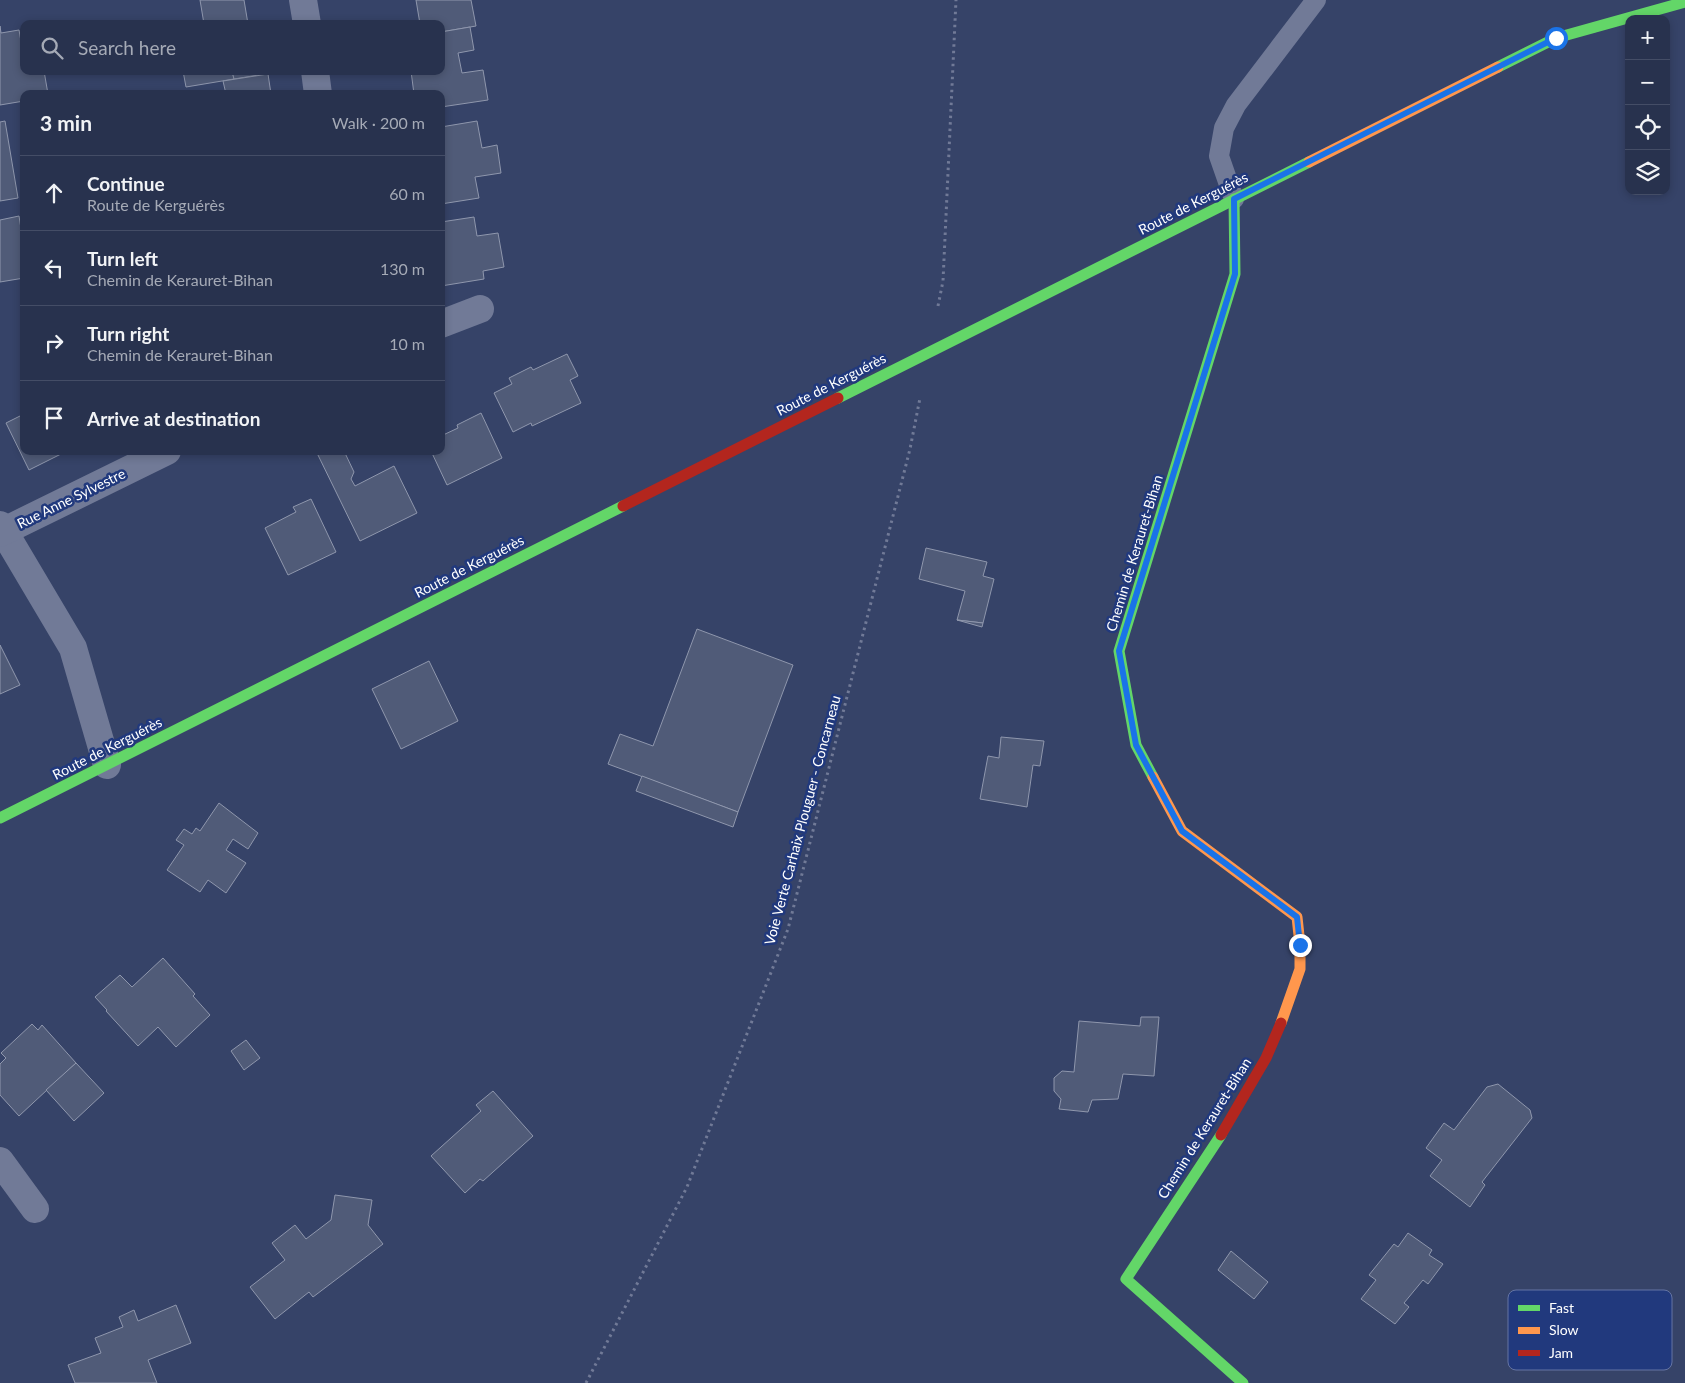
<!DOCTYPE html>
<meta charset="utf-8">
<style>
:root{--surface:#28324e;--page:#303a55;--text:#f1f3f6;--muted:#a5aab6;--line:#444d66}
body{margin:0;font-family:Lato,sans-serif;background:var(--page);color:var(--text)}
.controls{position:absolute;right:15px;top:15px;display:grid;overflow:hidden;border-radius:10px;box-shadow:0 2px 8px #0003}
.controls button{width:45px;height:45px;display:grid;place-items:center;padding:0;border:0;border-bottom:1px solid var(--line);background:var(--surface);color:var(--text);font:25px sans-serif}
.stop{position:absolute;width:15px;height:15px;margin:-11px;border:4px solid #1a73e8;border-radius:50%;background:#fff}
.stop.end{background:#1a73e8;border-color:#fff;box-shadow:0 1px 5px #0008}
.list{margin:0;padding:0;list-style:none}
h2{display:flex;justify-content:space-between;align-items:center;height:65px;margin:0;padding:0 20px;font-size:21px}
h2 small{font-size:16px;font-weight:400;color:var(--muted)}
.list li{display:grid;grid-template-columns:32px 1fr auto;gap:15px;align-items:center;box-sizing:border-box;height:75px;padding:0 20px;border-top:1px solid var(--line)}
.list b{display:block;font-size:19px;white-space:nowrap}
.list p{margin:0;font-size:16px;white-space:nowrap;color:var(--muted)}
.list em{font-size:16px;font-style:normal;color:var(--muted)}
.icon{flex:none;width:28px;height:28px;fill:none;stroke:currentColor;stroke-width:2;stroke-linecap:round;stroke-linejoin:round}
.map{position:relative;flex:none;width:1685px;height:1383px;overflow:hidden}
.search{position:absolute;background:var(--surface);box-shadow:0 2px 8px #0003;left:20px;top:20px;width:425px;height:55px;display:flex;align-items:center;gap:12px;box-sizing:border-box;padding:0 18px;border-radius:10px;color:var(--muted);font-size:19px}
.panel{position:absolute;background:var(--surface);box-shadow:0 2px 8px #0003;left:20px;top:90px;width:425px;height:365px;border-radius:10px}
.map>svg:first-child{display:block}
.building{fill:#505b78;stroke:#8f97ad}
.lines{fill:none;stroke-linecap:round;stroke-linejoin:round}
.path{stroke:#717a97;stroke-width:3;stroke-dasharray:2.5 4;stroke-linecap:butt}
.lane{stroke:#717a97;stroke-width:20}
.street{stroke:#717a97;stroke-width:28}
.fast{stroke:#63d668;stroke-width:11}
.slow{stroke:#ff974d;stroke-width:11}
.jam{stroke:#b3261e;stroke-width:11}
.route{stroke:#1a73e8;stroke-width:6}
.labels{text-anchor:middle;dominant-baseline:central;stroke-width:5;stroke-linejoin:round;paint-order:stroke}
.street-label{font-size:14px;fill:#fff;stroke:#21397d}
.key{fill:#21397d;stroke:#6474a4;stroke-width:1}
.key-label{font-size:14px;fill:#fff}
</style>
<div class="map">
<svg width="1685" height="1383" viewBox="0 0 1685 1383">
<rect width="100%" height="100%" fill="#364368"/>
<g class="building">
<path d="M200,0H244L248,24H204Z"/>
<path d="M416,0H471L476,26L441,32V24H420Z"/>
<path d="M0,26L1,33L19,30L24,59V71H44L48,94H24V101L0,105Z"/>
<path d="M470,27L474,50L458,53L462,73L483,70L488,100L441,107V94H414L411,71H441V32Z"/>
<path d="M183,71H232L234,79L186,87Z"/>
<path d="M232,71H264L265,74L234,79Z"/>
<path d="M268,74L271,94H226L223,81Z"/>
<path d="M5,121L18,198L0,201V122Z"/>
<path d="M477,121L482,148L497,145L501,173L475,177L479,198L441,204V127Z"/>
<path d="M19,216L24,248V278L0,282V220Z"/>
<path d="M474,217L477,236L498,233L504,267L483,271L484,279L441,286V222Z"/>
<path d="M567,354L578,376L570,380L581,403L532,426L531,423L513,432L494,393L512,384L509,378L531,367L533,370Z"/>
<path d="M481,413L502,458L447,485L431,451H441V436L458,428L457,425Z"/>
<path d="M24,414V451H67L29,470L6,423Z"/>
<path d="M316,451H344L354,472L351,479L355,486L394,466L417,513L360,541Z"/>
<path d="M311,499L336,552L288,575L265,528L296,512L293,507Z"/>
<path d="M926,548L987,562L983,576L994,579L983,623L957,620L965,591L919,579Z"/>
<path d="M957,620L983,623L982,627Z"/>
<path d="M697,629L793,665L738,812L608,764L620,734L653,746Z"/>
<path d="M0,645L20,685L0,694Z"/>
<path d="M429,661L458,721L401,749L372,689Z"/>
<path d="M1001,737L1044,741L1040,766L1033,765L1027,807L980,799L988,756L999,758Z"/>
<path d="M642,776L738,812L733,827L636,791Z"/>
<path d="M219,803L258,833L248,849L233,839L226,850L246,863L226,893L208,880L200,892L167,870L184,845L176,840L184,829L192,834L196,828L200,831Z"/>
<path d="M163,958L195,994L193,996L210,1015L176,1047L158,1027L138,1046L106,1011L107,1010L95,997L120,975L132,987Z"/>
<path d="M1141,1017H1159L1154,1076L1123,1074L1118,1099L1092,1100L1088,1112L1059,1109L1061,1099L1054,1091V1078L1062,1071L1074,1072L1079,1021L1140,1026Z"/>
<path d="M32,1024L38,1030L42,1025L76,1063L19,1116L0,1095V1064L6,1058L1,1053Z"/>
<path d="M246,1040L260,1058L244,1070L231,1051Z"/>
<path d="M76,1063L104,1093L74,1121L46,1090Z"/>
<path d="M1498,1084L1530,1110L1532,1118L1482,1182L1485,1185L1470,1207L1430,1176L1442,1160L1426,1148L1444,1123L1454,1130L1487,1087Z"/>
<path d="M493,1091L533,1136L483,1181L480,1179L465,1193L431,1156L481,1111L476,1105Z"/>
<path d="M335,1195L372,1200L368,1225L383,1244L313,1297L309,1292L275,1319L250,1287L285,1260L272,1243L295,1225L306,1239L331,1220Z"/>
<path d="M1408,1233L1432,1250L1429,1255L1443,1264L1428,1284L1423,1280L1404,1303L1409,1307L1395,1324L1361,1299L1376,1280L1369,1275L1394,1244L1398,1247Z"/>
<path d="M1231,1251L1268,1282L1254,1299L1218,1270Z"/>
<path d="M176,1305L191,1343L148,1360L157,1383H75L68,1365L101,1353L95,1338L123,1327L119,1317L134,1310L138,1321Z"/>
</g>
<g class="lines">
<g class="path">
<path d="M938,306L943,281L956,0"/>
<path d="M586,1383L687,1187L788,929L910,449L920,398"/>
</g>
<path class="lane" d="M1234,199L1219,156L1224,128L1236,105L1316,0"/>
<g class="street">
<path d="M303,0L307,24"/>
<path d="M315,71L318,94"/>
<path d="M441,324L480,309"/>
<path d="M0,525L73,648L107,765"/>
<path d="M0,533L167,451"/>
<path d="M0,1161L35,1209"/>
</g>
<g class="fast">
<path d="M1498,67L1556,38L1685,2"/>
<path d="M838,398L1309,162"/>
<path d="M1153,777L1136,745L1119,651L1235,274L1234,199"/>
<path d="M0,818L623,506"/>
<path d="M1221,1135L1126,1279L1243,1383"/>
</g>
<g class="slow">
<path d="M1309,162L1498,67"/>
<path d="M1153,777L1182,831L1297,917L1300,945V969L1281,1023"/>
</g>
<g class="jam">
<path d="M623,506L838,398"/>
<path d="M1221,1135L1266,1058L1281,1023"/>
</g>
</g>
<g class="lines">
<path class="route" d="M1300,945L1297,917L1182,831L1136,745L1119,651L1235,274L1234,199L1556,38"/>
</g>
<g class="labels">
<g class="street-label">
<text transform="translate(1193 203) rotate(-27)">Route de Kerguérès</text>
<text transform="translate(831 384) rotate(-27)">Route de Kerguérès</text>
<text transform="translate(71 498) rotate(-26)">Rue Anne Sylvestre</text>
<text transform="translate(1134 553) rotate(-73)">Chemin de Kerauret-Bihan</text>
<text transform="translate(469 566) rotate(-27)">Route de Kerguérès</text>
<text transform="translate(107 748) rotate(-27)">Route de Kerguérès</text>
<text transform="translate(802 820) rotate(-75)">Voie Verte Carhaix Plouguer - Concarneau</text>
<text transform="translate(1204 1128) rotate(-58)">Chemin de Kerauret-Bihan</text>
</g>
</g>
<rect x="1508" y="1290" width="164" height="80" rx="8" class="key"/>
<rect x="1518" y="1305" width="22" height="6" fill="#63d668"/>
<rect x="1518" y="1327" width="22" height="7" fill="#ff974d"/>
<rect x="1518" y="1350" width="22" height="6" fill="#b3261e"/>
<g class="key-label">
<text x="1549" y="1313">Fast</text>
<text x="1549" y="1335">Slow</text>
<text x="1549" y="1358">Jam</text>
</g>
</svg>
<div class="controls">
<button>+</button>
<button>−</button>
<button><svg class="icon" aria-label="locate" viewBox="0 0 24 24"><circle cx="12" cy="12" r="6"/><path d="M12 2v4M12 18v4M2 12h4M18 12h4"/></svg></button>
<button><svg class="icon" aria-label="layers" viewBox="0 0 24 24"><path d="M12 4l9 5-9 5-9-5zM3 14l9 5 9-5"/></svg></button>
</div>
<div class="stop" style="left:1556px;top:38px"></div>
<div class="stop end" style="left:1300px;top:945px"></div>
<div class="search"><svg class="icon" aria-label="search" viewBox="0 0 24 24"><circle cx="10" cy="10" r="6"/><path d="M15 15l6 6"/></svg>Search here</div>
<section class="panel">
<h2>3 min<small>Walk · 200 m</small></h2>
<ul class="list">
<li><svg class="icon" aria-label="ahead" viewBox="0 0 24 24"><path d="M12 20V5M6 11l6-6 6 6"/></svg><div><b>Continue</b><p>Route de Kerguérès</p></div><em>60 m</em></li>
<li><svg class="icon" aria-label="left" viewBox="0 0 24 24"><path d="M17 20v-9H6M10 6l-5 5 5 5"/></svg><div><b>Turn left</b><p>Chemin de Kerauret-Bihan</p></div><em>130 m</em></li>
<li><svg class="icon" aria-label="right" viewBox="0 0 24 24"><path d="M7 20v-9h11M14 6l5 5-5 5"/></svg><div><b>Turn right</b><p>Chemin de Kerauret-Bihan</p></div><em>10 m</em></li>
<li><svg class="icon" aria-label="arrive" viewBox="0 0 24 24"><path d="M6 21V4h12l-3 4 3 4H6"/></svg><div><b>Arrive at destination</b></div></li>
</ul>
</section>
</div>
